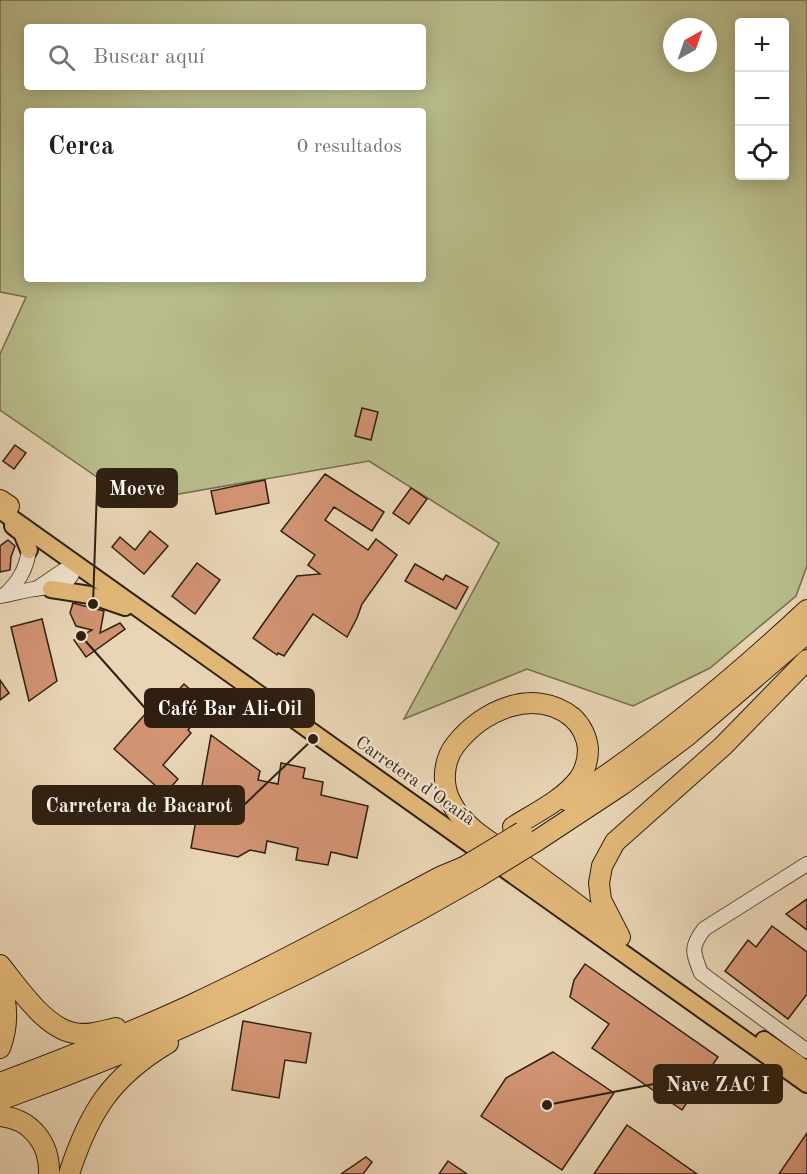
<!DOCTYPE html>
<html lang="es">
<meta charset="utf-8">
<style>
:root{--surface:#fff;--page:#f2f2f2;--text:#202124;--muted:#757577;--line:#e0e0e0}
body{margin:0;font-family:"Old Standard TT",serif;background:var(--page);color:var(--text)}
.controls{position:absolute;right:18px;top:18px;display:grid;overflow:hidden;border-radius:6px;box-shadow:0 3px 15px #0003}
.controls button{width:54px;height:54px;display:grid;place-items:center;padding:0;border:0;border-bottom:2px solid var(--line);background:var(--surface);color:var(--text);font:30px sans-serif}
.compass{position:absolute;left:663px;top:18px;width:54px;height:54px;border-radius:50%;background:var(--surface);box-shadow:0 3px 15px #0003;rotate:40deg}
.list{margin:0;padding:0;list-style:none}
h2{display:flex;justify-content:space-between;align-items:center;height:78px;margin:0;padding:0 24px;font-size:26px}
h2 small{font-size:20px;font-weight:400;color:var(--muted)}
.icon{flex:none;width:33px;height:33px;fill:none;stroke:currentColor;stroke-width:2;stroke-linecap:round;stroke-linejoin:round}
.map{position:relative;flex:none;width:807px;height:1174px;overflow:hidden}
.search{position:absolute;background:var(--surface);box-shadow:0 3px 15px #0003;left:24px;top:24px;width:402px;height:66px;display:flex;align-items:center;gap:15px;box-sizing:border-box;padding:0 21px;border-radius:6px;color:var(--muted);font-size:22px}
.panel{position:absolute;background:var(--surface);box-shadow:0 3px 15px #0003;left:24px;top:108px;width:402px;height:174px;border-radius:6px}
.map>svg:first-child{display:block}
.green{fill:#b9bd8c;stroke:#746e4e;stroke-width:1.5;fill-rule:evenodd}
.building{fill:#d39473;stroke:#2e1f11;stroke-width:1.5}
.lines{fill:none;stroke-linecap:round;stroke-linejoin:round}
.minor-casing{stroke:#5d4c3a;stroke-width:16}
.major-casing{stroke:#2e1f11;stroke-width:20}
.highway-casing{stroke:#2e1f11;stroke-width:22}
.minor{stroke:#f1e4cf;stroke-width:14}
.major{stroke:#e4ba7a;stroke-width:16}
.highway{stroke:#e4ba7a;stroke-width:20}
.highway-bridge-casing{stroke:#2e1f11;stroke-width:22;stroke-linecap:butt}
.highway-bridge{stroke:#e4ba7a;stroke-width:20}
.labels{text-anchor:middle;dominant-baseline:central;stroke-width:4.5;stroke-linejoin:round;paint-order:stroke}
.street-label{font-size:18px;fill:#2e1f11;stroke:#f1e4cf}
.leader{fill:none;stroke:#2e1f11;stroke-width:2}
.callout-dot{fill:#2e1f11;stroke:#f1e4cf;stroke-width:2}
.callout{fill:#2e1f11;stroke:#2e1f11;stroke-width:2}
.callout-label{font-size:20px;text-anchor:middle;font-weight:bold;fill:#fff}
</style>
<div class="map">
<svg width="807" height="1174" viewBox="0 0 807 1174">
<rect width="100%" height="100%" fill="#e9d5b5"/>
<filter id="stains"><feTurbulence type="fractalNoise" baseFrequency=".00333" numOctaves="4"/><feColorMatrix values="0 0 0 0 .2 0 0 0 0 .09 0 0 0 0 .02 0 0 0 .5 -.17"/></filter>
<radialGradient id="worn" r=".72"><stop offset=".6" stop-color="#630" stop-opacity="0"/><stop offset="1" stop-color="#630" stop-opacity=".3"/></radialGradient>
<path class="green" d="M0,0H807V566L796,596L710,668L633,706L527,669L404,719L499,543L369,461L133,502L0,410V354L26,297L0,292ZM740,22H784V176H740ZM27,27H423V87H27ZM672,27H708V63H672ZM27,111H423V279H27Z"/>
<g class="building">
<path d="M362,408L378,412L371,440L355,436Z"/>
<path d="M15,445L26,453L14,469L3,461Z"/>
<path d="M325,474L384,512L372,531L334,507L325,520L368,550L376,539L397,555L362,604L357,618L347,637L313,614L284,656L278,653L277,655L253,638L297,576L320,574L308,565L315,555L281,531Z"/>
<path d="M265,480L269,503L216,514L211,491Z"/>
<path d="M411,488L427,499L409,524L393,513Z"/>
<path d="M150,531L168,546L144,574L112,547L120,537L135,550Z"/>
<path d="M8,540L15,546L11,557L10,570L0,572V546Z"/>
<path d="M197,563L220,580L195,614L172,596Z"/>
<path d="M415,564L443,580L446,575L468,587L456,609L405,581Z"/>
<path d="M73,603L104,611L100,633L120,623L125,629L86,657L74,640L92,630L76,626L70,613Z"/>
<path d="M42,619L57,681L29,701L11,627Z"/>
<path d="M0,680L9,693L0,700Z"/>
<path d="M184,684L209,706L188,730L191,733L163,765L178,779L165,794L114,749L164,693L170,699Z"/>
<path d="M211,735L260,771L258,780L278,784L281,763L305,768L303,778L323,782L321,795L368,806L357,858L331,852L328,865L296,860L298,848L267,841L265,853L250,850L238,857L191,848Z"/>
<path d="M807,899V930L786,914Z"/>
<path d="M772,926L807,952V994L788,1019L725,971L748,940L756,947Z"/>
<path d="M585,964L718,1057L682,1110L592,1048L609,1024L570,997L574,980Z"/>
<path d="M243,1021L311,1033L306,1063L285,1060L279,1098L232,1090Z"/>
<path d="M553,1052L614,1093L562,1170L481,1116L506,1078Z"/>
<path d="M627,1125L697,1174H594Z"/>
<path d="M807,1133V1174H779Z"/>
<path d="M366,1157L372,1162L363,1174H341Z"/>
<path d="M448,1161L467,1174H439Z"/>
</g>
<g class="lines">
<g class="minor-casing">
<g id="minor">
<path d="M36,589L61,572L76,564"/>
<path d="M5,595C19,581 26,570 29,550"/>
<path d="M0,596C11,594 23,591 34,589C55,586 69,590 76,564"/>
<path d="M807,864L704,929C690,948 693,952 701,973L807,1051"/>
</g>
</g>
<g class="major-casing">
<g id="major">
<path d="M0,510L807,1084"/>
<path d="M13,526L22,533L29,550"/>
<path d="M51,589L90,595L125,607"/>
<path d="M764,1040L807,1070"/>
</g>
</g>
<g class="highway-casing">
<g id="highway">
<path d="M0,500L9,506"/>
<path d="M568,801C654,745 732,680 807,610"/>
<path d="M513,827C535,813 563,800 579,779C586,769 588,760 588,749C587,737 581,725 572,717C534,687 483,710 456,744C443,760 441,786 452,804C465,829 494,844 517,860C545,881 573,901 601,923"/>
<path d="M535,842L623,784L687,736L807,633"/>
<path d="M620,937L601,900L599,883L602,866L615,842L723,746L807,660"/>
<path d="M0,965C18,987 45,1028 74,1033C88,1036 103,1031 116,1028"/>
<path d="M0,981C8,1004 9,1025 0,1048"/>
<path d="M0,1083C64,1059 128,1034 189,1006C275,966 357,921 440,877L464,867"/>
<path d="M0,1100C165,1041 326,965 478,877"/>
<path d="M0,1116C31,1119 50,1143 49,1174"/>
<path d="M69,1174C89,1112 111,1077 168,1043"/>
</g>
</g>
<use href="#minor" class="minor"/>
<use href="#major" class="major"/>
<use href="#highway" class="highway"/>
<g class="highway-bridge-casing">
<g id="highway-bridge">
<path d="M464,867L522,832"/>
<path d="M478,877L535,842"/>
</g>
</g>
<use href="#highway-bridge" class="highway-bridge"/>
</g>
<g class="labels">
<g class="street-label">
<text transform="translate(415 781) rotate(35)">Carretera d'Ocaña</text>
</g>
</g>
<path class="leader" d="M93 604L97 488M81 636L145 708M313 739L244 805M547 1105L654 1084"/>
<g class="callout-dot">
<circle cx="93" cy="604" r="6"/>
<circle cx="81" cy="636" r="6"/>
<circle cx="313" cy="739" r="6"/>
<circle cx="547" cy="1105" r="6"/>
</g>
<g class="callout">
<rect x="97" y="469" width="80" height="38" rx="6"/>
<rect x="145" y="689" width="169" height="38" rx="6"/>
<rect x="33" y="786" width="211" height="38" rx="6"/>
<rect x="654" y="1065" width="128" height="38" rx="6"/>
</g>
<g class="callout-label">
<text x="137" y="495">Moeve</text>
<text x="230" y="715">Café Bar Ali-Oil</text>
<text x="139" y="812">Carretera de Bacarot</text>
<text x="718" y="1091">Nave ZAC I</text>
</g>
<rect width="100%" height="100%" filter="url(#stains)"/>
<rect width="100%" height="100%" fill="url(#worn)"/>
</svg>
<div class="controls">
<button>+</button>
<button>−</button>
<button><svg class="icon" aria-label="locate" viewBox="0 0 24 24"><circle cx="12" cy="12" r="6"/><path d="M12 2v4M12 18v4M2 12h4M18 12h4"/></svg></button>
</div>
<svg class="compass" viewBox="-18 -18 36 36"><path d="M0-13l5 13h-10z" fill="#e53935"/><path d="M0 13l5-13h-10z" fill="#757577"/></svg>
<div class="search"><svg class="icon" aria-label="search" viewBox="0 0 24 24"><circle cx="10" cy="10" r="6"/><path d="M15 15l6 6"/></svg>Buscar aquí</div>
<section class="panel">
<h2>Cerca<small>0 resultados</small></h2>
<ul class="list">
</ul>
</section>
</div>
